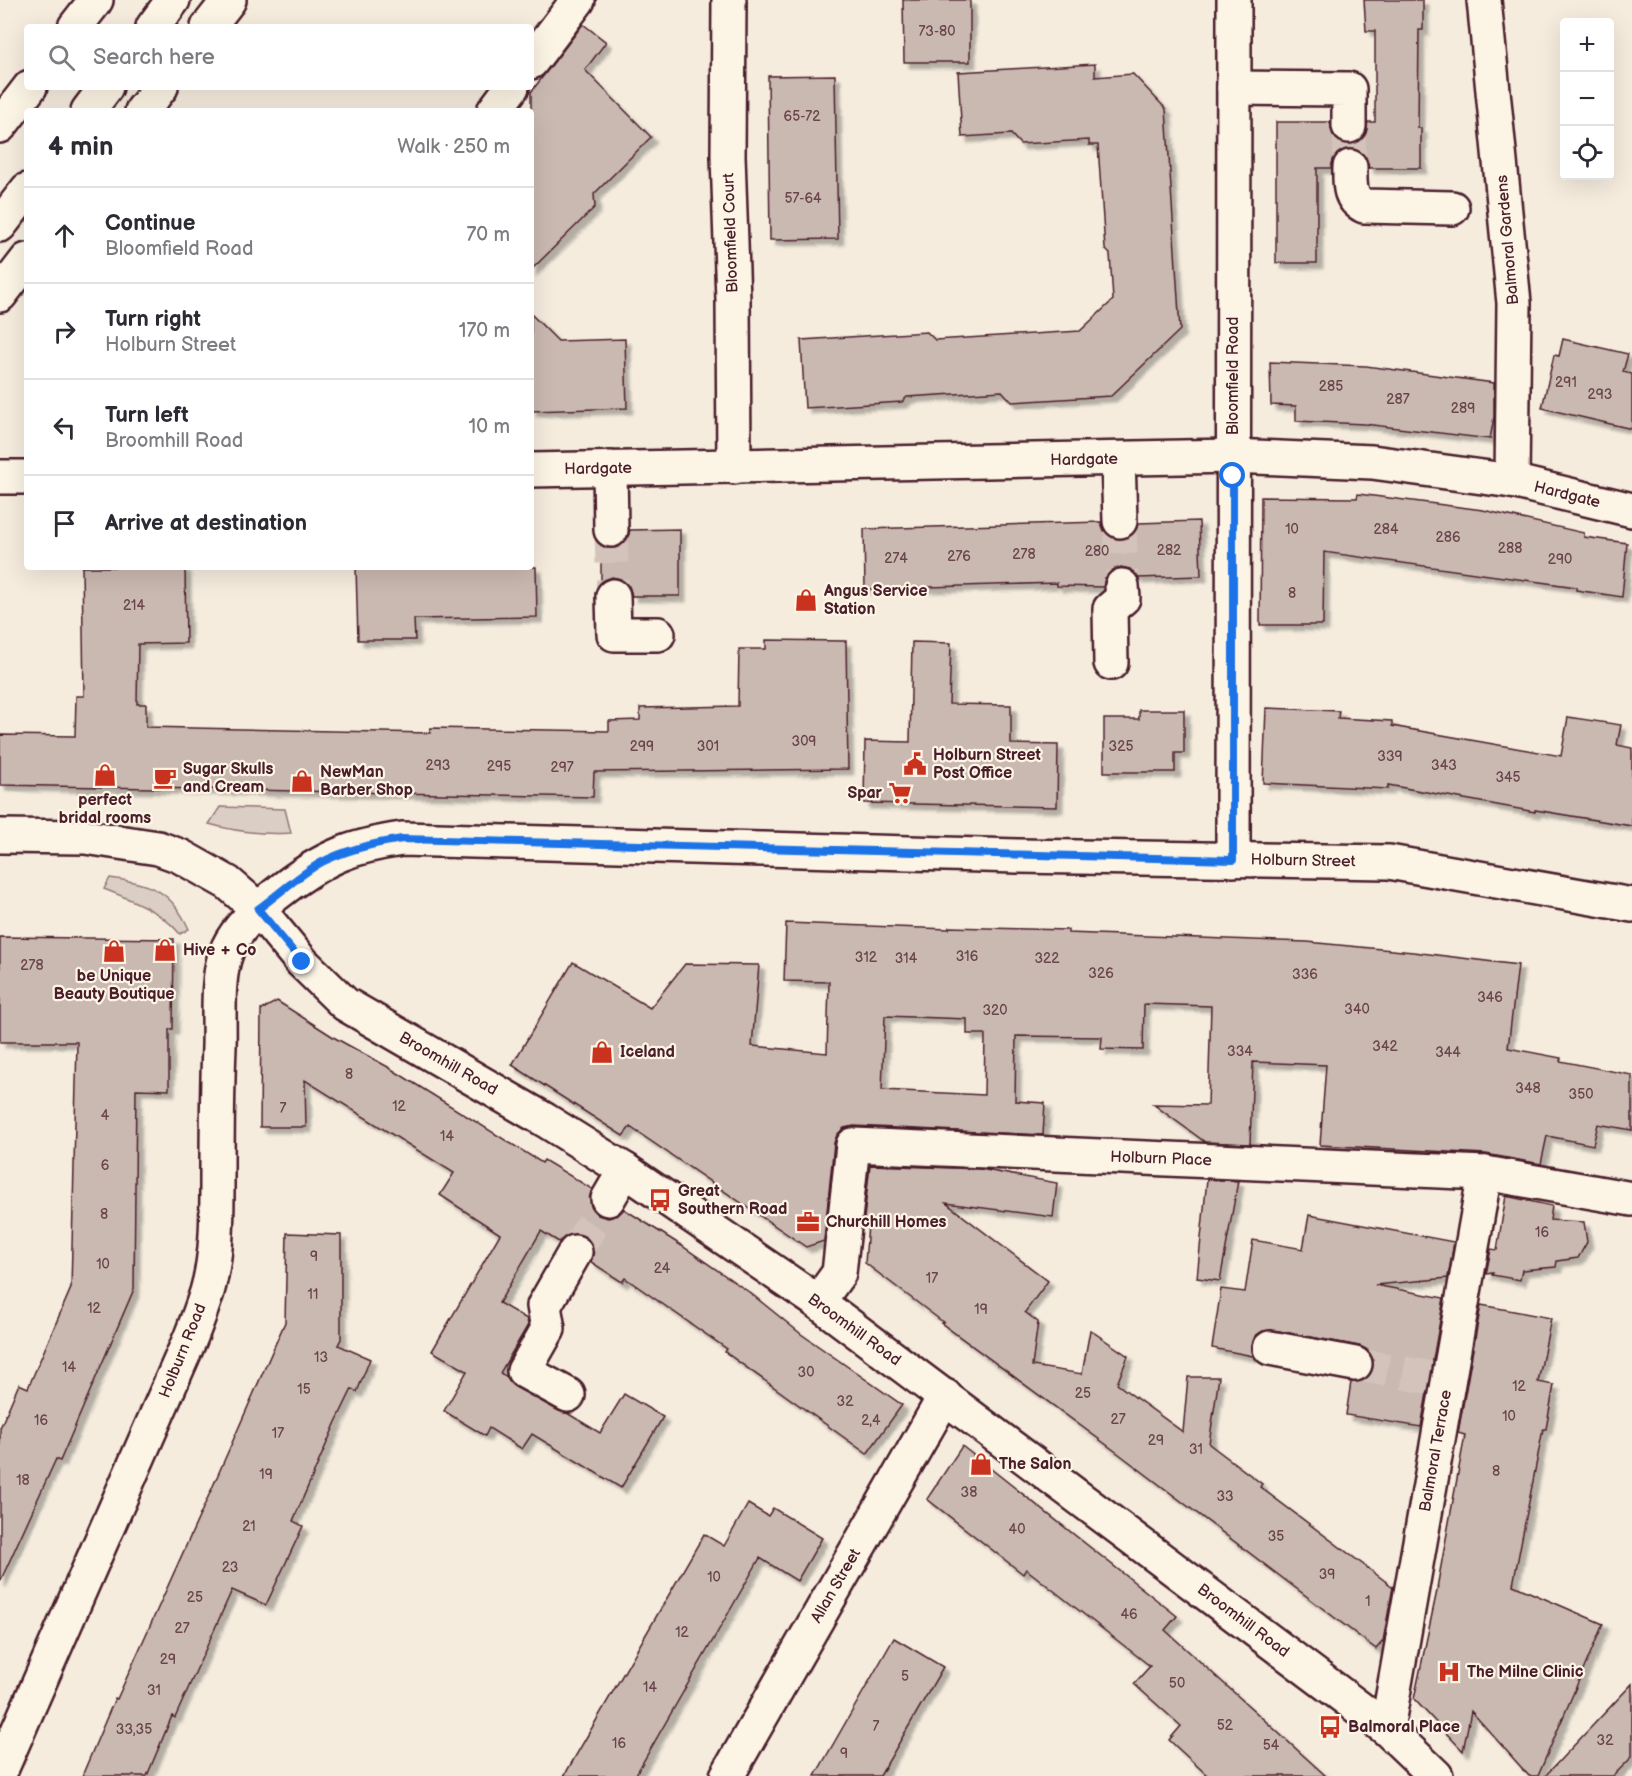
<!DOCTYPE html>
<meta charset="utf-8">
<style>
:root{--surface:#fff;--page:#f2f2f3;--text:#2b2b33;--muted:#7c7c81;--line:#e1e1e2}
body{margin:0;font-family:"Balsamiq Sans",sans-serif;background:var(--page);color:var(--text)}
.controls{position:absolute;right:18px;top:18px;display:grid;overflow:hidden;border-radius:6px;box-shadow:0 6px 24px #0002}
.controls button{width:54px;height:54px;display:grid;place-items:center;padding:0;border:0;border-bottom:2px solid var(--line);background:var(--surface);color:var(--text);font:30px sans-serif}
.stop{position:absolute;width:18px;height:18px;margin:-14px;border:4px solid #1a73e8;border-radius:50%;background:#fff}
.stop.end{background:#1a73e8;border-color:#fff;box-shadow:0 2px 6px #0008}
.list{margin:0;padding:0;list-style:none}
h2{display:flex;justify-content:space-between;align-items:center;height:78px;margin:0;padding:0 24px;font-size:26px}
h2 small{font-size:20px;font-weight:400;color:var(--muted)}
.list li{display:grid;grid-template-columns:39px 1fr auto;gap:18px;align-items:center;box-sizing:border-box;height:96px;padding:0 24px;border-top:2px solid var(--line)}
.list b{display:block;font-size:22px;white-space:nowrap}
.list p{margin:0;font-size:20px;white-space:nowrap;color:var(--muted)}
.list em{font-size:20px;font-style:normal;color:var(--muted)}
.icon{flex:none;width:33px;height:33px;fill:none;stroke:currentColor;stroke-width:2;stroke-linecap:round;stroke-linejoin:round}
.map{position:relative;flex:none;width:1632px;height:1776px;overflow:hidden}
.search{position:absolute;background:var(--surface);box-shadow:0 6px 24px #0002;left:24px;top:24px;width:510px;height:66px;display:flex;align-items:center;gap:15px;box-sizing:border-box;padding:0 21px;border-radius:6px;color:var(--muted);font-size:22px}
.panel{position:absolute;background:var(--surface);box-shadow:0 6px 24px #0002;left:24px;top:108px;width:510px;height:462px;border-radius:6px}
.map>svg:first-child{display:block}
.green{fill:#dbcec4;stroke:#927678;stroke-width:1.5}
.building{fill:#cab9b1;stroke:#4a1f2b;stroke-width:1.5;fill-rule:evenodd;filter:url(#shadow)}
.lines{fill:none;stroke-linecap:round;stroke-linejoin:round}
.minor-tunnel{stroke:#d3c3ba;stroke-width:33;stroke-dasharray:33 16;stroke-linecap:butt}
.minor-casing{stroke:#4a1f2b;stroke-width:38}
.major-casing{stroke:#4a1f2b;stroke-width:38}
.minor{stroke:#fcf5e5;stroke-width:33}
.major{stroke:#fcf5e5;stroke-width:33}
.route{stroke:#1a73e8;stroke-width:8}
.labels{text-anchor:middle;dominant-baseline:central;stroke-width:4.5;stroke-linejoin:round;paint-order:stroke}
.number-label{font-size:14px;fill:#6a464c}
.street-label{font-size:16px;fill:#4a1f2b;stroke:#fcf5e5}
.poi-label{font-size:16px;font-weight:bold;fill:#4a1f2b;stroke:#fcf5e5;text-anchor:start}
</style>
<div class="map">
<svg width="1632" height="1776" viewBox="0 0 1632 1776">
<defs>
<filter id="shadow"><feDropShadow dx="5.5" dy="5.5" stdDeviation="1.5" flood-color="#0004"/></filter>
</defs>
<rect width="100%" height="100%" fill="#f5ecde"/>
<filter id="ink" filterUnits="userSpaceOnUse"><feTurbulence type="fractalNoise" baseFrequency=".0167" numOctaves="2"/><feDisplacementMap in="SourceGraphic" scale="12" xChannelSelector="R" yChannelSelector="G"/><feConvolveMatrix kernelMatrix="1 2 1 2 8 2 1 2 1" color-interpolation-filters="sRGB"/></filter>
<g filter="url(#ink)">
<g class="green">
<path d="M220,807L285,809L291,833C262,835 237,832 209,824Z"/>
<path d="M110,878C152,884 171,890 189,929L180,934C163,912 130,899 104,889Z"/>
</g>
<g class="building">
<path d="M903,0H970V62H904Z"/>
<path d="M1364,0H1423V30H1419L1418,128H1421V168H1369L1366,157L1359,151L1350,148L1340,151L1334,158L1331,168H1317V263H1276V122H1330L1333,136L1339,142L1348,145L1358,142L1365,136L1368,122H1375V31H1366Z"/>
<path d="M583,24L606,42L585,70L651,137L594,194L595,207L531,270V92Z"/>
<path d="M1095,64V77L1133,74L1166,109L1180,330L1111,396L1012,402L1002,391L907,397L902,402L805,408L801,340L927,332L935,340L1080,331L1113,300L1110,254L1105,249L1098,145H1089V140L1020,144L1011,134L962,137L958,72Z"/>
<path d="M835,75L838,239L770,240L768,76Z"/>
<path d="M531,314L558,341L625,339L627,408L531,411Z"/>
<path d="M1563,339L1628,354L1623,372L1632,374V429L1542,408L1554,355L1559,356Z"/>
<path d="M1270,362L1366,366L1494,383V417L1490,439L1364,424L1296,421V406L1271,405Z"/>
<path d="M1358,494L1483,510L1584,533V537L1627,543L1622,597L1576,590V587L1324,552L1323,625H1260L1261,497L1357,498Z"/>
<path d="M1199,521L1201,576L1138,578L1130,569L1121,567L1111,571L1105,578L1103,587L1057,586V583L865,589L864,529L1101,522L1104,531L1111,537L1120,540L1130,537L1136,530L1138,523Z"/>
<path d="M680,529V596H632L629,586L621,579L612,577L601,583V545L611,549L620,546L627,540L630,530Z"/>
<path d="M82,567H185L186,643L138,644L137,704H146V727L430,733V728L609,731V721L640,720V708L738,706L739,649H766V640L846,641L848,769L594,772L593,797L0,785V735L75,736L76,696H84Z"/>
<path d="M356,567H536L537,617L414,619L415,640H358Z"/>
<path d="M912,642L951,643L949,704L1011,705V744L1058,745L1057,807L864,803L865,741L910,742Z"/>
<path d="M1266,708L1339,711L1338,718L1392,721V726L1561,756L1568,717L1621,725L1617,745L1632,748V826L1535,810V812L1388,785V789L1263,783Z"/>
<path d="M1139,710H1184V753H1175V772H1104V719H1139Z"/>
<path d="M786,923L949,929V927L1068,930V933L1307,942L1413,952L1518,965L1508,1048L1561,1058L1560,1061L1632,1075V1130L1598,1124L1593,1145L1547,1136L1541,1164L1486,1154L1320,1145L1326,1065L1253,1062L1250,1144L1205,1142L1153,1104L1208,1105L1211,1006L1144,1004L1143,1050L1101,1049L1102,1037L1016,1036L1015,1101L1045,1103L1043,1135L854,1126L844,1128L837,1135L834,1143L824,1241L806,1247L630,1127L623,1136L512,1065L573,962L650,1008L685,964L759,965L752,1046L827,1053L829,982L784,981ZM885,1016L967,1019V1034H985L984,1095L882,1090Z"/>
<path d="M0,937L174,939L173,1029H169V1090L136,1089L134,1289L60,1461L56,1459L0,1582V1428L19,1384L28,1388L71,1288L77,1042H0Z"/>
<path d="M277,1001L335,1038L388,1067L542,1163L544,1160L592,1189L589,1199L592,1209L598,1215L608,1218L617,1216L624,1209L682,1246L749,1292L801,1334L902,1405L867,1454L725,1352L727,1349L625,1278L622,1282L591,1262L594,1251L591,1243L585,1236L574,1233L566,1236L559,1242L541,1231L499,1303L527,1319L528,1325L500,1373L507,1377L515,1387L559,1411L567,1413L600,1433L624,1394L663,1417L621,1488L532,1434L522,1449L489,1428L485,1436L444,1411L467,1371L432,1351L500,1234L440,1195L454,1173L305,1080L306,1127H260L261,1010Z"/>
<path d="M870,1165L980,1169L1057,1183L1053,1217L946,1203L1048,1281L1025,1312L1038,1322L1032,1366L1082,1374L1090,1330L1128,1356L1117,1384L1183,1432L1188,1377H1219L1209,1444L1262,1484L1260,1487L1393,1587L1383,1641L1376,1649L1119,1454L941,1323L943,1322L865,1263L868,1225L863,1227Z"/>
<path d="M1207,1179L1238,1181L1220,1281L1197,1278Z"/>
<path d="M1506,1196L1552,1206L1550,1220L1584,1222L1587,1242L1578,1258L1557,1261L1556,1267L1522,1270L1520,1280L1492,1275L1493,1273L1486,1274L1491,1249L1497,1250Z"/>
<path d="M1309,1215L1454,1242L1448,1278L1375,1285L1444,1298L1421,1427L1346,1415L1351,1382L1362,1381L1370,1376L1373,1368L1372,1357L1368,1350L1359,1346L1273,1330L1263,1331L1255,1336L1252,1345L1253,1356L1212,1348L1221,1289L1245,1292L1253,1240L1303,1249Z"/>
<path d="M287,1233L341,1235V1339L338,1345L370,1359L357,1392L352,1389L336,1422L293,1521L303,1526L266,1605L232,1590L175,1718L172,1716L147,1776H82L115,1698L117,1699L213,1486L285,1322Z"/>
<path d="M1481,1305L1551,1318L1538,1382L1554,1385L1546,1429H1543L1513,1585L1603,1624L1538,1776H1529L1471,1711L1463,1751L1414,1699L1438,1586L1437,1588L1465,1435L1458,1433Z"/>
<path d="M962,1446L1177,1616L1165,1630L1326,1776H1208L1169,1740L1181,1726L1134,1684L1150,1666L1026,1569L1023,1574L927,1499Z"/>
<path d="M748,1504L768,1516L773,1508L822,1538L797,1581L760,1558L635,1776H564L704,1534L724,1546Z"/>
<path d="M894,1638L943,1667L880,1776H815Z"/>
<path d="M1632,1684V1757L1613,1776H1545Z"/>
</g>
<g class="lines">
<g class="minor-tunnel">
<path d="M1349,126L1350,167"/>
<path d="M1120,521L1122,586"/>
<path d="M611,530L613,596"/>
<path d="M575,1252L608,1199"/>
<path d="M1355,1364L1432,1378"/>
</g>
<g class="minor-casing">
<g id="minor">
<path d="M729,0L728,156L733,300L734,467"/>
<path d="M1484,0L1514,303L1512,481"/>
<path d="M75,27L96,0"/>
<path d="M531,62L578,0"/>
<path d="M1234,88L1349,89V126"/>
<path d="M494,111L512,87"/>
<path d="M0,126L30,87"/>
<path d="M1350,167C1350,183 1348,198 1364,206L1452,208"/>
<path d="M1118,459L1120,521"/>
<path d="M610,468L611,530"/>
<path d="M531,470L1232,456L1372,462L1512,481L1632,510"/>
<path d="M0,477H27"/>
<path d="M613,596L614,634H658"/>
<path d="M1111,663L1110,609L1123,598L1122,586"/>
<path d="M0,836L85,837L158,848L180,856L228,883L258,909L302,962L345,1004L545,1120L625,1170L818,1302L1387,1729L1436,1776"/>
<path d="M1233,860L1234,0"/>
<path d="M608,1199L625,1170"/>
<path d="M818,1302L839,1273L853,1145L1485,1173L1632,1199"/>
<path d="M1270,1348L1355,1364"/>
<path d="M568,1395L524,1371L548,1329L544,1306L575,1252"/>
<path d="M1387,1729L1485,1173"/>
<path d="M0,1772L190,1339C196,1324 202,1308 207,1292C217,1258 217,1219 217,1184C217,1138 217,1093 219,1047C220,1019 216,980 226,953C238,917 306,868 341,854C361,846 382,842 402,839L1018,856L1389,862L1632,905"/>
<path d="M727,1776L945,1396"/>
</g>
</g>
<g class="major-casing">
<g id="major">
<path d="M153,27L173,0"/>
<path d="M208,27L229,0"/>
<path d="M88,111L106,87"/>
<path d="M142,111L161,87"/>
<path d="M0,225L27,190"/>
<path d="M0,295L27,260"/>
</g>
</g>
<use href="#minor" class="minor"/>
<use href="#major" class="major"/>
</g>
</g>
<g class="lines" filter="url(#ink)">
<path class="route" d="M302,962L258,909C279,894 300,874 322,862C348,849 375,843 402,839L1233,860V476"/>
</g>
<defs>
<g id="shop-bare" transform="scale(1.8)"><path d="M-5-2.5h2.3a2.7 3.5 0 0 1 5.4 0H5L5.5 6h-11ZM-1.5-2.5h3a1.5 2.3 0 0 0-3 0Z" fill="#c8321e" stroke="#fcf5e5" stroke-width="2.5" paint-order="stroke"/></g>
<g id="civic-bare" transform="scale(1.8)"><path d="M-.6-6.5H3V-4.5H.6V-3L4-1V1h2V6H-6V1h2V-1L-.6-3ZM-1.2 2.5V6h2.4V2.5Z" fill="#c8321e" stroke="#fcf5e5" stroke-width="2.5" paint-order="stroke"/></g>
<g id="cafe-bare" transform="scale(1.8)"><path d="M-5.5-4.5H6V0H3Q3 3.5 0 3.5H-2.5Q-5.5 3.5-5.5 0ZM3-3.2v2h1.7v-2ZM-6 4.5H4V6H-6Z" fill="#c8321e" stroke="#fcf5e5" stroke-width="2.5" paint-order="stroke"/></g>
<g id="supermarket-bare" transform="scale(1.8)"><path d="M-6-5.5h2.5l.6 2H6L4.5 2H-2.5L-4.4-4H-6ZM-1.5 3.2a1.3 1.3 0 1 0 .1 0ZM3 3.2a1.3 1.3 0 1 0 .1 0Z" fill="#c8321e" stroke="#fcf5e5" stroke-width="2.5" paint-order="stroke"/></g>
<g id="bus-bare" transform="scale(1.8)"><path d="M-5-6H5V4H4V6H2V4H-2V6H-4V4H-5ZM-3.5-4V0h7V-4ZM-3.5 1.2v1.5H-2V1.2ZM2 1.2v1.5H3.5V1.2Z" fill="#c8321e" stroke="#fcf5e5" stroke-width="2.5" paint-order="stroke"/></g>
<g id="office-bare" transform="scale(1.8)"><path d="M-6-3h4V-5.5h4V-3h4V5H-6ZM-1-4.5V-3h2v-1.5ZM-6 0V1H6V0Z" fill="#c8321e" stroke="#fcf5e5" stroke-width="2.5" paint-order="stroke"/></g>
<g id="hospital-bare" transform="scale(1.8)"><path d="M-5-5h3v3.5h4V-5h3V5h-3V1.5h-4V5h-3Z" fill="#c8321e" stroke="#fcf5e5" stroke-width="2.5" paint-order="stroke"/></g>
</defs>
<g fill-rule="evenodd">
<use href="#shop-bare" x="806" y="600"/>
<use href="#civic-bare" x="915" y="764"/>
<use href="#shop-bare" x="105" y="775"/>
<use href="#cafe-bare" x="165" y="778"/>
<use href="#shop-bare" x="302" y="781"/>
<use href="#supermarket-bare" x="900" y="793"/>
<use href="#shop-bare" x="165" y="950"/>
<use href="#shop-bare" x="114" y="951"/>
<use href="#shop-bare" x="602" y="1052"/>
<use href="#bus-bare" x="660" y="1200"/>
<use href="#office-bare" x="808" y="1222"/>
<use href="#shop-bare" x="981" y="1464"/>
<use href="#hospital-bare" x="1449" y="1672"/>
<use href="#bus-bare" x="1330" y="1727"/>
</g>
<g class="labels">
<g class="number-label">
<text x="937" y="31">73-80</text>
<text x="802" y="116">65-72</text>
<text x="803" y="198">57-64</text>
<text x="1566" y="382">291</text>
<text x="1331" y="386">285</text>
<text x="1600" y="394">293</text>
<text x="1398" y="399">287</text>
<text x="1463" y="408">289</text>
<text x="1292" y="529">10</text>
<text x="1386" y="529">284</text>
<text x="1448" y="537">286</text>
<text x="1510" y="548">288</text>
<text x="1169" y="550">282</text>
<text x="1097" y="551">280</text>
<text x="1024" y="554">278</text>
<text x="959" y="556">276</text>
<text x="896" y="558">274</text>
<text x="1560" y="559">290</text>
<text x="1292" y="593">8</text>
<text x="134" y="605">214</text>
<text x="804" y="741">309</text>
<text x="642" y="746">299</text>
<text x="708" y="746">301</text>
<text x="1121" y="746">325</text>
<text x="1390" y="756">339</text>
<text x="438" y="765">293</text>
<text x="1444" y="765">343</text>
<text x="499" y="766">295</text>
<text x="562" y="767">297</text>
<text x="1508" y="777">345</text>
<text x="967" y="956">316</text>
<text x="866" y="957">312</text>
<text x="906" y="958">314</text>
<text x="1047" y="958">322</text>
<text x="32" y="965">278</text>
<text x="1101" y="973">326</text>
<text x="1305" y="974">336</text>
<text x="1490" y="997">346</text>
<text x="1357" y="1009">340</text>
<text x="995" y="1010">320</text>
<text x="1385" y="1046">342</text>
<text x="1240" y="1051">334</text>
<text x="1448" y="1052">344</text>
<text x="349" y="1074">8</text>
<text x="1528" y="1088">348</text>
<text x="1581" y="1094">350</text>
<text x="399" y="1106">12</text>
<text x="283" y="1108">7</text>
<text x="105" y="1115">4</text>
<text x="447" y="1136">14</text>
<text x="105" y="1165">6</text>
<text x="104" y="1214">8</text>
<text x="1542" y="1232">16</text>
<text x="314" y="1256">9</text>
<text x="103" y="1264">10</text>
<text x="662" y="1268">24</text>
<text x="932" y="1278">17</text>
<text x="313" y="1294">11</text>
<text x="94" y="1308">12</text>
<text x="981" y="1309">19</text>
<text x="321" y="1357">13</text>
<text x="69" y="1367">14</text>
<text x="806" y="1372">30</text>
<text x="1519" y="1386">12</text>
<text x="304" y="1389">15</text>
<text x="1083" y="1393">25</text>
<text x="845" y="1401">32</text>
<text x="1509" y="1416">10</text>
<text x="1118" y="1419">27</text>
<text x="41" y="1420">16</text>
<text x="871" y="1420">2,4</text>
<text x="278" y="1433">17</text>
<text x="1156" y="1440">29</text>
<text x="1196" y="1449">31</text>
<text x="1496" y="1471">8</text>
<text x="266" y="1474">19</text>
<text x="23" y="1480">18</text>
<text x="969" y="1492">38</text>
<text x="1225" y="1496">33</text>
<text x="249" y="1526">21</text>
<text x="1017" y="1529">40</text>
<text x="1276" y="1536">35</text>
<text x="230" y="1567">23</text>
<text x="1327" y="1574">39</text>
<text x="714" y="1577">10</text>
<text x="195" y="1597">25</text>
<text x="1368" y="1601">1</text>
<text x="1129" y="1614">46</text>
<text x="182" y="1628">27</text>
<text x="682" y="1632">12</text>
<text x="168" y="1659">29</text>
<text x="905" y="1676">5</text>
<text x="1177" y="1683">50</text>
<text x="650" y="1687">14</text>
<text x="154" y="1690">31</text>
<text x="1225" y="1725">52</text>
<text x="876" y="1726">7</text>
<text x="134" y="1729">33,35</text>
<text x="1605" y="1740">32</text>
<text x="619" y="1743">16</text>
<text x="1271" y="1745">54</text>
<text x="844" y="1753">9</text>
</g>
<g class="street-label">
<text transform="translate(731 233) rotate(-92)">Bloomfield Court</text>
<text transform="translate(1508 240) rotate(-95)">Balmoral Gardens</text>
<text transform="translate(1233 376) rotate(-90)">Bloomfield Road</text>
<text transform="translate(1084 460) rotate(-1)">Hardgate</text>
<text transform="translate(598 469) rotate(-1)">Hardgate</text>
<text transform="translate(1567 495) rotate(14)">Hardgate</text>
<text transform="translate(1303 861) rotate(1)">Holburn Street</text>
<text transform="translate(448 1064) rotate(30)">Broomhill Road</text>
<text transform="translate(1161 1159) rotate(2)">Holburn Place</text>
<text transform="translate(854 1330) rotate(36)">Broomhill Road</text>
<text transform="translate(183 1351) rotate(-68)">Holburn Road</text>
<text transform="translate(1436 1451) rotate(-80)">Balmoral Terrace</text>
<text transform="translate(836 1586) rotate(-60)">Allan Street</text>
<text transform="translate(1243 1621) rotate(37)">Broomhill Road</text>
</g>
<g class="poi-label">
<text x="824" y="591">Angus Service<tspan x="824" dy="18">Station</tspan></text>
<text x="933" y="755">Holburn Street<tspan x="933" dy="18">Post Office</tspan></text>
<text x="183" y="769">Sugar Skulls<tspan x="183" dy="18">and Cream</tspan></text>
<text x="320" y="772">NewMan<tspan x="320" dy="18">Barber Shop</tspan></text>
<text x="882" y="793" text-anchor="end">Spar</text>
<text x="105" y="800" text-anchor="middle">perfect<tspan x="105" dy="18">bridal rooms</tspan></text>
<text x="183" y="950">Hive + Co</text>
<text x="114" y="976" text-anchor="middle">be Unique<tspan x="114" dy="18">Beauty Boutique</tspan></text>
<text x="620" y="1052">Iceland</text>
<text x="678" y="1191">Great<tspan x="678" dy="18">Southern Road</tspan></text>
<text x="826" y="1222">Churchill Homes</text>
<text x="999" y="1464">The Salon</text>
<text x="1467" y="1672">The Milne Clinic</text>
<text x="1348" y="1727">Balmoral Place</text>
</g>
</g>
</svg>
<div class="controls">
<button>+</button>
<button>−</button>
<button><svg class="icon" aria-label="locate" viewBox="0 0 24 24"><circle cx="12" cy="12" r="6"/><path d="M12 2v4M12 18v4M2 12h4M18 12h4"/></svg></button>
</div>
<div class="stop" style="left:1233px;top:476px"></div>
<div class="stop end" style="left:302px;top:962px"></div>
<div class="search"><svg class="icon" aria-label="search" viewBox="0 0 24 24"><circle cx="10" cy="10" r="6"/><path d="M15 15l6 6"/></svg>Search here</div>
<section class="panel">
<h2>4 min<small>Walk · 250 m</small></h2>
<ul class="list">
<li><svg class="icon" aria-label="ahead" viewBox="0 0 24 24"><path d="M12 20V5M6 11l6-6 6 6"/></svg><div><b>Continue</b><p>Bloomfield Road</p></div><em>70 m</em></li>
<li><svg class="icon" aria-label="right" viewBox="0 0 24 24"><path d="M7 20v-9h11M14 6l5 5-5 5"/></svg><div><b>Turn right</b><p>Holburn Street</p></div><em>170 m</em></li>
<li><svg class="icon" aria-label="left" viewBox="0 0 24 24"><path d="M17 20v-9H6M10 6l-5 5 5 5"/></svg><div><b>Turn left</b><p>Broomhill Road</p></div><em>10 m</em></li>
<li><svg class="icon" aria-label="arrive" viewBox="0 0 24 24"><path d="M6 21V4h12l-3 4 3 4H6"/></svg><div><b>Arrive at destination</b></div></li>
</ul>
</section>
</div>
